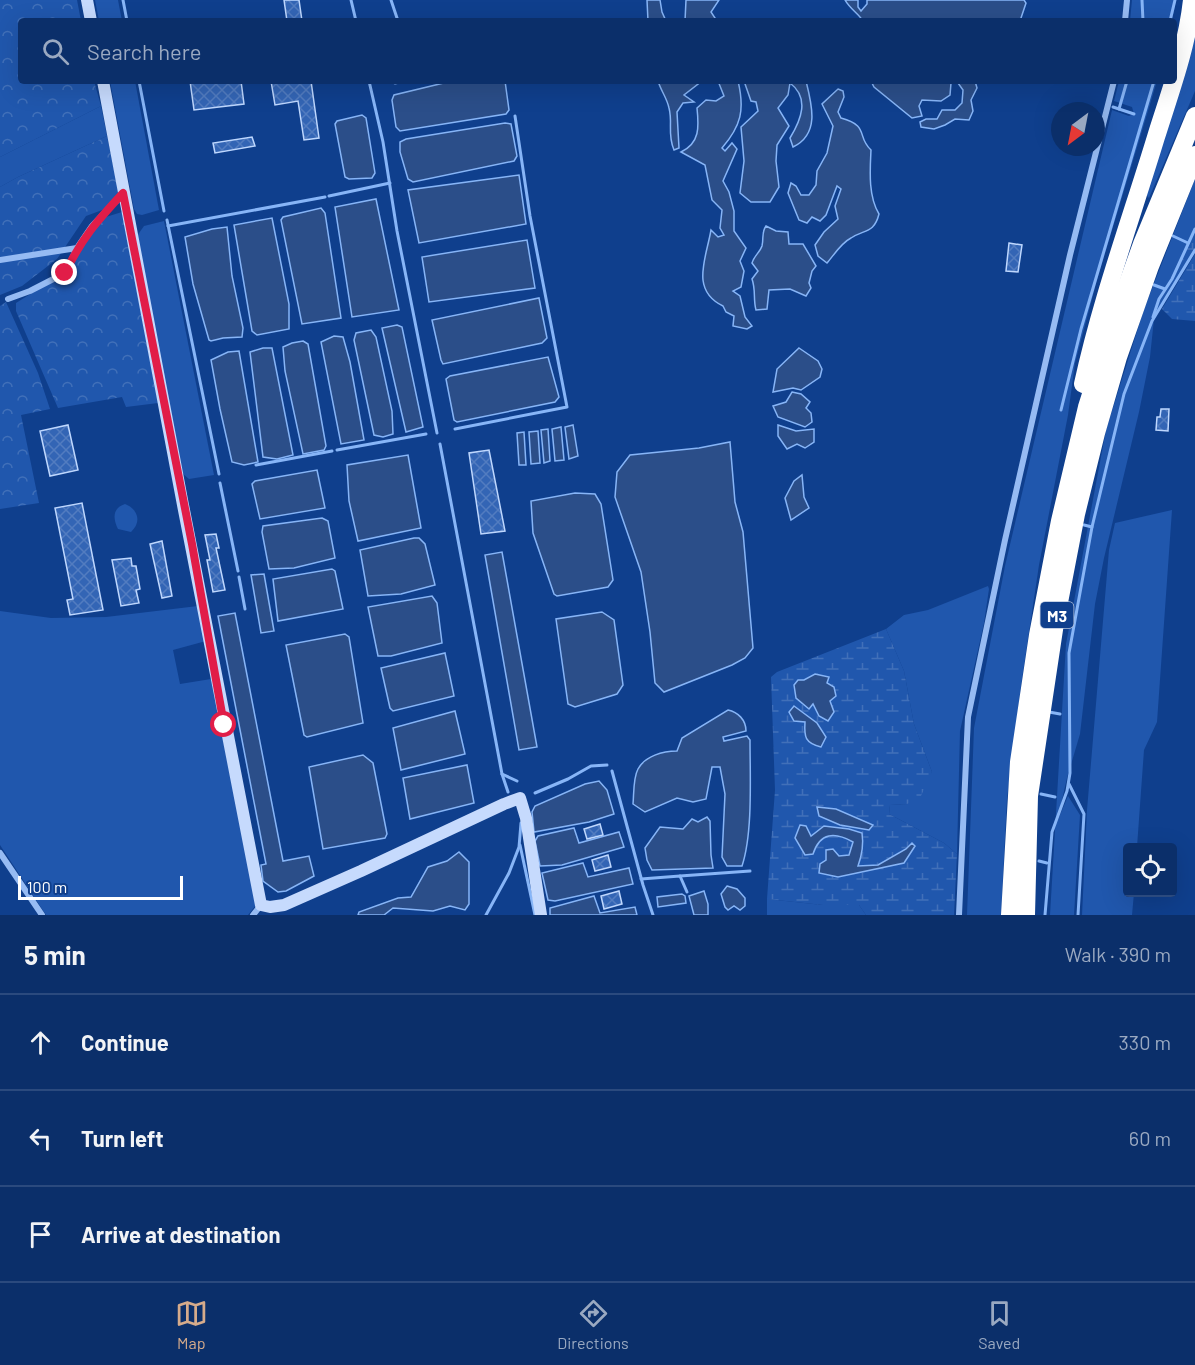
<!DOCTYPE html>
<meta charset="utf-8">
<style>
:root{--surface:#0b2f6a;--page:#193b72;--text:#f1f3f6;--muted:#9aa9c1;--line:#2b4a7e;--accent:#d6ab8b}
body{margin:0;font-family:Barlow,sans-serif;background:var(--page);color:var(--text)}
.controls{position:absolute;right:18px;bottom:18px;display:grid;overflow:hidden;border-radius:6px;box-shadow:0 6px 24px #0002}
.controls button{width:54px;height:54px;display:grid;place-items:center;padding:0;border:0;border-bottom:2px solid var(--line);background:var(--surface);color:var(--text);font:30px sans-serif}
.compass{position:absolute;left:1051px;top:102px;width:54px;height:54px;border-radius:50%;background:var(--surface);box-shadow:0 6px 24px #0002;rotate:212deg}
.scale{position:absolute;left:18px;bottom:15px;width:165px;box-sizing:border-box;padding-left:6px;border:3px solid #fff;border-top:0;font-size:16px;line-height:21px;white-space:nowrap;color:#fff;-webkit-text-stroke:4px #0f3f8d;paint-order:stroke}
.stop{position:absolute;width:18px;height:18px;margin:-14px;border:4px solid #e11d48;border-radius:50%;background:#fff}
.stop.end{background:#e11d48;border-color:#fff;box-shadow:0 2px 6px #0008}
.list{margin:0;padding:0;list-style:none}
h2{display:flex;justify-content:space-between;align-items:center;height:78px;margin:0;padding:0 24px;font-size:26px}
h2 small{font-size:20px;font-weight:400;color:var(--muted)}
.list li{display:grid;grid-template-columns:39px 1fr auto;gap:18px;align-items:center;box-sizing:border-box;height:96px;padding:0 24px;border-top:2px solid var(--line)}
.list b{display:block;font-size:22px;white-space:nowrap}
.list em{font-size:20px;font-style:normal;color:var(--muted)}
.icon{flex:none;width:33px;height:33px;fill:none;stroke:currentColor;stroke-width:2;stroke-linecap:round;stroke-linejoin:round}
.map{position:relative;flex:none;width:1195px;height:915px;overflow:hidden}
.search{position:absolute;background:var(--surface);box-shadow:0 6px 24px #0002;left:18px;right:18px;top:18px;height:66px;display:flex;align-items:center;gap:15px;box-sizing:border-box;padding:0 21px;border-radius:6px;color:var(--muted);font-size:22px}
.sheet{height:366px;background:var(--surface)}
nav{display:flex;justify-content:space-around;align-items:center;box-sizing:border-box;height:84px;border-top:2px solid var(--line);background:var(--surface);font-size:16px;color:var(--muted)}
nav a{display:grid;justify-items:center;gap:3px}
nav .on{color:var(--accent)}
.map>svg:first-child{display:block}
.green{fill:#2057ad}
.forest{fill:url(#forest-crowns)}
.wetland{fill:url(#wetland-marsh);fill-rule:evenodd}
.water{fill:#2b4e89;stroke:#87b5f7;stroke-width:1.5}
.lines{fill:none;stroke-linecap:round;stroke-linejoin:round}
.stream{stroke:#87b5f7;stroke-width:3}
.building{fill:url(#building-cross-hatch);stroke:#bed7fe;stroke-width:1.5}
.street{stroke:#96bbf3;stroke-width:6}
.secondary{stroke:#c6dafd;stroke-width:12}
.highway{stroke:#fff;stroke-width:18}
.route{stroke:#e11d48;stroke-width:8}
.labels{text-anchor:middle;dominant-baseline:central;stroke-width:6;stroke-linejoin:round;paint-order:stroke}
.shield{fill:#0f3f8d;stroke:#b7c5dd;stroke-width:1.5}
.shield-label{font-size:16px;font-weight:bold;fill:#fff}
</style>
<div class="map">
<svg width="1195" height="915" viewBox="0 0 1195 915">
<defs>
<pattern id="forest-crowns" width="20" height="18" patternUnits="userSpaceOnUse" patternTransform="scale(1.5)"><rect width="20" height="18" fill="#2057ad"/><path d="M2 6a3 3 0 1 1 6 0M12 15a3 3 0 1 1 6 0" fill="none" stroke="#4170b9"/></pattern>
<pattern id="wetland-marsh" width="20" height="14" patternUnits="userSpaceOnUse" patternTransform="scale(1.5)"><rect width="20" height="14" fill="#2057ad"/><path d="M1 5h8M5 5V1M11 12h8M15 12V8" fill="none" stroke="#4170b9"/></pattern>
<pattern id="building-cross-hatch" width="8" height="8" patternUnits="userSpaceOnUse" patternTransform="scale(1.5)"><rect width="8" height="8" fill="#3365b5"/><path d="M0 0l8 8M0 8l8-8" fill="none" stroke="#527cc0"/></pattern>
</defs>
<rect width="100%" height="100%" fill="#0f3f8d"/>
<g class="green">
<path d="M95,0H118L122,21H99Z"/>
<path d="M1132,0H1176L1172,21H1130Z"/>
<path d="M1195,5V91L1149,198L1143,191Z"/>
<path d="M110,81H135L159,210L142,215L137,214L134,209Z"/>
<path d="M1119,81H1157L1097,280L1075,363L1068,415L1039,565L1021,686L1007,799L1001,915H967L974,728L1005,566L1112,110L1129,116L1134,114L1132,107L1114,101Z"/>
<path d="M101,106L107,136L18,177L0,187V157Z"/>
<path d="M1195,179V229L1175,271L1180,275L1154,319L1150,357L1139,412L1104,558L1095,604L1080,734L1067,778L1057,822L1068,796L1080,815L1074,915H1050L1066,644L1106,430L1144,309Z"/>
<path d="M164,221L214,475L189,479L182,473L137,236L144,226Z"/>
<path d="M125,504C138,509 142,522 131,532L118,529C113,519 112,508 125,504Z"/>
<path d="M1172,510L1157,722L1144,750L1137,847L1128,848V892L1134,893L1132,915H1082L1087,810L1109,550L1115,523Z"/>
<path d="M988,586L989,589L984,623L960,731L957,854L944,843L889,814L890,805L907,804L932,772L914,724L904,671L886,629L904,615L928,610Z"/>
<path d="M198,606L206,641L173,650L180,684L211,679L256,905L248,915H46L0,845V611L51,618L106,617Z"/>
<path d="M767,899L823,905H859L866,915H767Z"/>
</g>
<g class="forest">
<path d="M0,0H77L81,21H21V81H94L101,106L0,157Z"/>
<path d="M107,136L121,203L86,216L57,259L22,286L0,295V187L18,177Z"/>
<path d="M122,212L158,403L126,407L122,397L58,408L16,311V303L40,288L66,262L93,221Z"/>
<path d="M6,302L38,373L50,409L21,415L39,503L0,509V306Z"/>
</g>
<g class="wetland">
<path d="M1195,229V251L1180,275L1175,271Z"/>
<path d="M1195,254V321L1172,319L1162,309Z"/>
<path d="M886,629L904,671L914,724L932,772L920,798L907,804L890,805L889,814L944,843L957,854L954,915H866L859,905H823L767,899L775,790L771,677L777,672ZM815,674L827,683L830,701L813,704L804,680ZM806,827L811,836L862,833L857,866L878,865L906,849L912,844L904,863L838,877L826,860V850L839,856L849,855L853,842C840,835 829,833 817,842L795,838Z"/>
</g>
<g class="water">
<path d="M647,0H660L662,12L666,21H648Z"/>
<path d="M686,0H719L711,12L717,21H685Z"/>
<path d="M845,0H858V7L861,11L867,4V0H1024L1026,3L1020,21H863C858,13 850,9 845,0Z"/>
<path d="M452,81H505L509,110L506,114L400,131L396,127L392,100L394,95Z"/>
<path d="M658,81H702L684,95L694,102L683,103L677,112L679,148L674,150C667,134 673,123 669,108C667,98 661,91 658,81Z"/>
<path d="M718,81H738C745,110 741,126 722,148L725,151L732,143L737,149L723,181L729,192L734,211V231L746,248L740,261L744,271L741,287L733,291L740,296L745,317L752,326L747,329L733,326L734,316L726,312L723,306C690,290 706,259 711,230L718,237L724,235L720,228L722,210L712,200L705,165L681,152C700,143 699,127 697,108L706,100L716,101L724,96Z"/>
<path d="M744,81H806C812,105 820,134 793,147L790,138C801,120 810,98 790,83L788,95L778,108L789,126L777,145L776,161L779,187L770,202H751L740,193L744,161L741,127L758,111L756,102L751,101Z"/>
<path d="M871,81H975L977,88L971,100L973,111L969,120L955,119L945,125L934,129L921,127L920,122L926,119H937L942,110H955L962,103L963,90L958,83H951L950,95L941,101L922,100L919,106L922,116L912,118L874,87Z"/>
<path d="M838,89L843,91L844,97L838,112L841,118C870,126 856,136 871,150C870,170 868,196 879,214C874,234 864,229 851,238C841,243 834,255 827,263L818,256L815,245L824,232L838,219L835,206L841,189L837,186L826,215L820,221L812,217L807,223L799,220L788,193L791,183L796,186L801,195H809L816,185L817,171L827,153L833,126L822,104Z"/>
<path d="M362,115L366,118L375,173L372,178L349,179L345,177L335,124L337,121Z"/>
<path d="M505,123L511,124L517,156L514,161L413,182L408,179L400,152V142L406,139Z"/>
<path d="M519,175L526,224L419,243L408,190Z"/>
<path d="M376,199L399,310L352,317L335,207Z"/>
<path d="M321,208L325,213L341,318L302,324L281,220L283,217Z"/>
<path d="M272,218L289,304V329L257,335L252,331L234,225Z"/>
<path d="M766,226L776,231L788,232L789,244H803L816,266L812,271L809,283L811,288L806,296L790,289L769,290L767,309L756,310C753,299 756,290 752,279L758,271L752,263C754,256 760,252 762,246C764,238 761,233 766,226Z"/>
<path d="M227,227L232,276L243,328L242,337L223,338L211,341L209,340L193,284L185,237L212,229Z"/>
<path d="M527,240L535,288L429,302L422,257Z"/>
<path d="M539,298L547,338L542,343L443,364L441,360L432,320Z"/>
<path d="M397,325L402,327L423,427L406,432L382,328Z"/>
<path d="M371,330L376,337L392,411L393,434L383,437L374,435L354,340L356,333Z"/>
<path d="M334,336L343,337L350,362L364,440L341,444L321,342Z"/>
<path d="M303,341L308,344L326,446L324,450L303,454L285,371L283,347L292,343Z"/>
<path d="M263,348H272L293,455L277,459L263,457L250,352Z"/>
<path d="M799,348L818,361L822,369L820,377L801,390L793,388L773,392L777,369Z"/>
<path d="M239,351L258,462L244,465L232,462L220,409L211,360L228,352Z"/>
<path d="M548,357L559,397L555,402L457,422L454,420L446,379L450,376Z"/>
<path d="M792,392L801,394L810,402L806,408L811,413L812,422L805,427L778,417L773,406L786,402Z"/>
<path d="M573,425L578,456L569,459L565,427Z"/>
<path d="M778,425L796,431L814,429V442L805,448L797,444L787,449L778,436Z"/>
<path d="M561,427L564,460L555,461L552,429Z"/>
<path d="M548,429L550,461L544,463L541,430Z"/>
<path d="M538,431L540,463L531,464L529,432Z"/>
<path d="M524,432L526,465H519L517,433Z"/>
<path d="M730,442L735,502L743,532L753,648L745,658L732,665L664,692L655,683L650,632L641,572L615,497L617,472L630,455L699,448Z"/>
<path d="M408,455L421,528L358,541L349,501L347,465Z"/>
<path d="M317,470L325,508L260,519L252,484L255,481Z"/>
<path d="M802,475L804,497L809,508L791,520L785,498L794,481Z"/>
<path d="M575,493L595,494L601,504L613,580L608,587L557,596L554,594L533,533L531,501Z"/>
<path d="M322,518L328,521L335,558L294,568L269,569L262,532L263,526Z"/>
<path d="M414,538H419L425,544L435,585L401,594L368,596L360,550Z"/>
<path d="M502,552L537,747L519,750L485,555Z"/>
<path d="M332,569L335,571L343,609L278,621L273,579Z"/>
<path d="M264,574L274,631L261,633L251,575Z"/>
<path d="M432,596L437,603L442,643L391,656H378L368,607Z"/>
<path d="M602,612L614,620L623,685L617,694L575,707L568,704L556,619Z"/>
<path d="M235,613L283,861L309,856L314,876L286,891L278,892L263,881L261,865L266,864L218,616Z"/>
<path d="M345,634L349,637L363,723L307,737L304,735L286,645Z"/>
<path d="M445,653L454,696L393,711L390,708L381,668Z"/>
<path d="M815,674L829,677L827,683L834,687L836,696L830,701L834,712L828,721L819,716L813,704L809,709L796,698L794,685L798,680H804Z"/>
<path d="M794,706L817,723L826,737L821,747C805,743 804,737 805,722L794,721L789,712Z"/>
<path d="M728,710C738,712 746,720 746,731L723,737L724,741L747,736L750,740C750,776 753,833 742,866H727L722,857L725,794L720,767H712L706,799L693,802L677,798L645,812L633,804C634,794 633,778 638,769C645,756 663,751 677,751L682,738Z"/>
<path d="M455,711L465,754L401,770L393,728Z"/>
<path d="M363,755L373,763L387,834L385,838L323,849L309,767Z"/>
<path d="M467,765L474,803L410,819L403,778Z"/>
<path d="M599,781L607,790L614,814L589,822L534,832L532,812L535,806L585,784Z"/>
<path d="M817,807L836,809L873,825L869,830L840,825L819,816Z"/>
<path d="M707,817L710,821L711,855L713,868L652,870L647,860L645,848L660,827L683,829L692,819L698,822Z"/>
<path d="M800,825L806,826L811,836L824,826L849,829L862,833C864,846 862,855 858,866L878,865L906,849L912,843L915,846L904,863L838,877L819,873L820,864L826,860V850L833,849L839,856L849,855L853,842C835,832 820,832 813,854L805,855L795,838Z"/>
<path d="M574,828L579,843L619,832L624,847L562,865L540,866L535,841L538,836Z"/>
<path d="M459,852L469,862V904L465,910L450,906L433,911L393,908L384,915H358L359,912L398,898L411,897L428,867L447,861Z"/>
<path d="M583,863L588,877L629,868L633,884L555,901L548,900L542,873Z"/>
<path d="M727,886L737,889L745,898V906L740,910L734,906L728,910L725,907L721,894Z"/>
<path d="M704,891L708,904V915H694L689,896Z"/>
<path d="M682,894L685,896L686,903L658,907L657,897Z"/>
<path d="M594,896L600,913L635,907L637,915H550V908Z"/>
</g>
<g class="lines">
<g class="stream">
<path d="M123,0L127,21"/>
<path d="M351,0L356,21"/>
<path d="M391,0L398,21"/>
<path d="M1142,0L1143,21"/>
<path d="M1170,21L1175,0"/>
<path d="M139,81L164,211"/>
<path d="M369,81L383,142L397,231L437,433"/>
<path d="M395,81V83L404,81"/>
<path d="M1113,107L1134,114"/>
<path d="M1119,109L1127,81"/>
<path d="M329,196L390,183"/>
<path d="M167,220L219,474"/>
<path d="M168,226L325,197"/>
<path d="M1173,236L1188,243"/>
<path d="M1154,285L1165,289"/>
<path d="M1153,317L1159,299L1172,279L1195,229"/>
<path d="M1061,410L1081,329L1154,81"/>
<path d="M455,429L567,407L530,216L515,116"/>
<path d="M440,444L502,774L508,792"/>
<path d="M337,450L426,434"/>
<path d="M256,465L332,451"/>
<path d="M220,483L238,571"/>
<path d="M1084,525L1092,527"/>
<path d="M239,577L245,609"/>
<path d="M1049,712L1060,714"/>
<path d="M612,771L643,885L653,915"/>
<path d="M502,774L517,781"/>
<path d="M1069,784L1084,814L1078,915"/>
<path d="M535,793L568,779L591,766L607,765"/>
<path d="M1041,794L1055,797"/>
<path d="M520,845L535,915"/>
<path d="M1039,861L1047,863"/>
<path d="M680,876L750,871"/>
<path d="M641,879L680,876L687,892"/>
<path d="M486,915L509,873L519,847L521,823"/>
<path d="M1045,915L1052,832L1067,791L1070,773L1069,653L1092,527L1124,394L1152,321L1195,250"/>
</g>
</g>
<g class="building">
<path d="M284,0H299L302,21H287Z"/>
<path d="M190,81H241L244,104L194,110Z"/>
<path d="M271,81H311L319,138L304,140L298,101L275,105Z"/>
<path d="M252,137L255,146L215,153L213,143Z"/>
<path d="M1009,243L1022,245L1018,272L1006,271Z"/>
<path d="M1161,409H1169L1168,431L1156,430L1157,417H1160Z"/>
<path d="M68,425L78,470L50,476L40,431Z"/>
<path d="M489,450L505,531L481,534L469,453Z"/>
<path d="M82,503L103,610L70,615L67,600L73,599L55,508Z"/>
<path d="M216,534L219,548H216L225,590L213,592L207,560H210L205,535Z"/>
<path d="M162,541L172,596L162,598L150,544Z"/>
<path d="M131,558L132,566H136L140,589L136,590L139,603L121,606L112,560Z"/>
<path d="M600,824L603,835L587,839L584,829Z"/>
<path d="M608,855L611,867L595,871L592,860Z"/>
<path d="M619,891L622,904L604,909L601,896Z"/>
</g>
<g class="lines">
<g class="street">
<path d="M1125,21L1127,0"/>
<path d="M0,260L77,248"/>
<path d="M8,299L30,291L65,273L77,248L92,226L123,193"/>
<path d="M0,853L42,915"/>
<path d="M253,915L261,905"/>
<path d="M959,915L968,717L1005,540L1070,255L1114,81"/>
</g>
<g class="secondary">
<path d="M87,0L91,21"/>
<path d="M103,81L183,505L261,905L270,907L284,905L361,871L504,804L520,798L526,818L541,915"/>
</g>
<g class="highway">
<path d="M1083,384C1101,301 1131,219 1156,137C1170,92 1187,47 1192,0"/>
<path d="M1010,915L1019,762L1038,635L1060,521L1087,407L1114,322L1142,244L1195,116"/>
<path d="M1026,915L1029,796L1055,623L1076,514L1096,433L1118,357L1150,266L1195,155"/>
</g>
</g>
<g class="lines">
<path class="route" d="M65,273C82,238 97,221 123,193L192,544L224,725"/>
</g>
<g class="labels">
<rect class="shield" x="1040.5" y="602" width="33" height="26" rx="4.5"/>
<g class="shield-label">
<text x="1057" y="615">M3</text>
</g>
</g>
</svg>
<div class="controls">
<button><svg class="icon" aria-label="locate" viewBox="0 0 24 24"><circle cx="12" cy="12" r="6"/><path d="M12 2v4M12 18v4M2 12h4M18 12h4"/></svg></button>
</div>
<svg class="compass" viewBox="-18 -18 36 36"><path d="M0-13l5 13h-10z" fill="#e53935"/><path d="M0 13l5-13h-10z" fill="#9aa9c1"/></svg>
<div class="scale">100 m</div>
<div class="stop" style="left:224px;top:725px"></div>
<div class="stop end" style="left:65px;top:273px"></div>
<div class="search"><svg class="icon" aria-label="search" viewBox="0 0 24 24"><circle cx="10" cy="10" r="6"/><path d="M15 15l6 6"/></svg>Search here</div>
</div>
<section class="sheet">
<h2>5 min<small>Walk · 390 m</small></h2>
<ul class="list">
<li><svg class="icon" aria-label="ahead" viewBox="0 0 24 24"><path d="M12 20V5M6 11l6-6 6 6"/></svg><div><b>Continue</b></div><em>330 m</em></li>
<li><svg class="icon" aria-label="left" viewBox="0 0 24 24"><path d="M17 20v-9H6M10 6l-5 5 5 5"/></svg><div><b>Turn left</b></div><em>60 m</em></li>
<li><svg class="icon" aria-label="arrive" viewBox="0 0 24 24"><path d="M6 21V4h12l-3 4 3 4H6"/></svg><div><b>Arrive at destination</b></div></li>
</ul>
</section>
<nav>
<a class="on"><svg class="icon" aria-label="map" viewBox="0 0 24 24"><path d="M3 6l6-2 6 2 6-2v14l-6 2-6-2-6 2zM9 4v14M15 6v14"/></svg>Map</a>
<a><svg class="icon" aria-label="directions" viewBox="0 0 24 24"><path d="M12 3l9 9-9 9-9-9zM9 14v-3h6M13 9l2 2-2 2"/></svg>Directions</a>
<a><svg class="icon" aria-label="saved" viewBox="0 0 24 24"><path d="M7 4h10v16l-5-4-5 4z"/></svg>Saved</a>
</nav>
